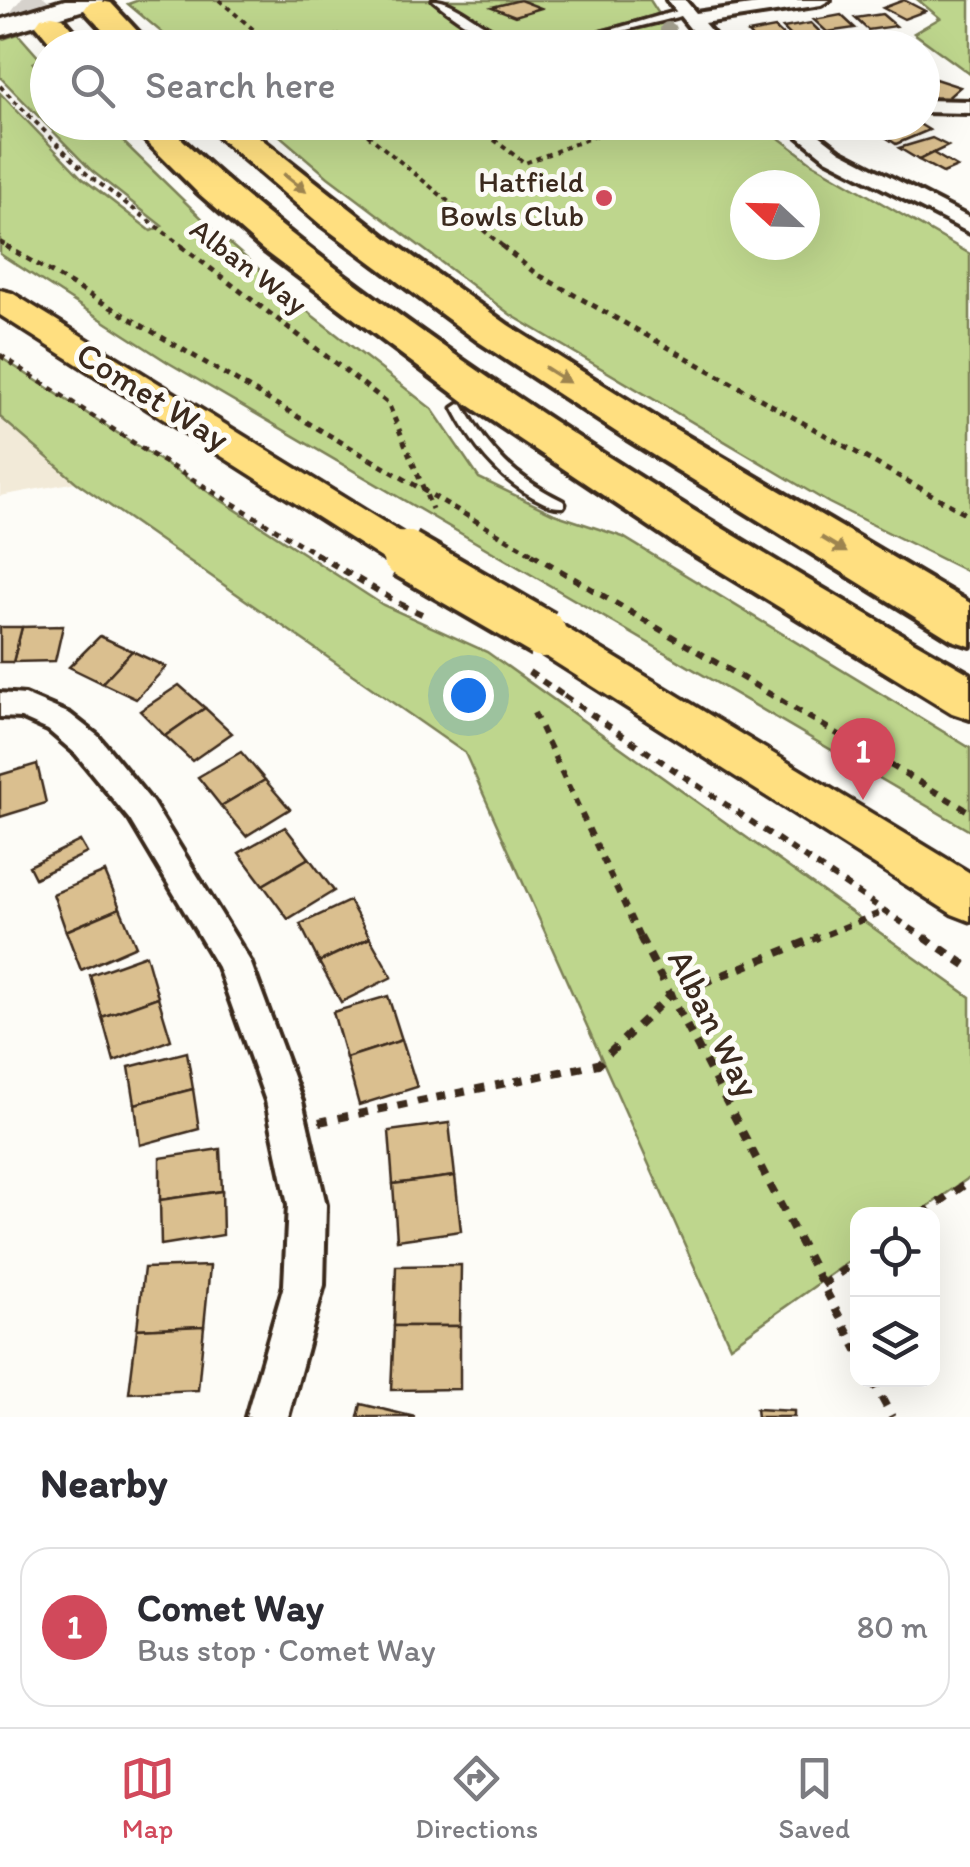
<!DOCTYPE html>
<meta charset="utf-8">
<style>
:root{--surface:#fff;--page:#f2f2f3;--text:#2b2b33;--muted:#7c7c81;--line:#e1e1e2;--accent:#d1495b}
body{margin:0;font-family:Itim,sans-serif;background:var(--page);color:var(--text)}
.controls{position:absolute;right:30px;bottom:30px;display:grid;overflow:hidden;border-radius:20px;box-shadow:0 10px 40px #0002}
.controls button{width:90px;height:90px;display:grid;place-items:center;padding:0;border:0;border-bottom:2px solid var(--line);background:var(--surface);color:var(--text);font:50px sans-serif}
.compass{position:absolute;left:730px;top:170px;width:90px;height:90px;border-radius:50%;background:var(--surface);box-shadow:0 10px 40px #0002;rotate:292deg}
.you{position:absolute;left:468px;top:695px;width:35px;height:35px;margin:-25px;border:8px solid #fff;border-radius:50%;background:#1a73e8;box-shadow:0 0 0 15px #1a73e833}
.badge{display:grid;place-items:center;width:65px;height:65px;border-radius:50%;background:var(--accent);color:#fff;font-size:32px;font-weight:700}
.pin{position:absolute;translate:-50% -82px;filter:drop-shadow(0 2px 5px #0008)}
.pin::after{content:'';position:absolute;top:52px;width:35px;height:30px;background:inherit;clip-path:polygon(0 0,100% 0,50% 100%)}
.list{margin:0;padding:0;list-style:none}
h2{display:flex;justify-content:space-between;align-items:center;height:130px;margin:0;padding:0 40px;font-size:42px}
h2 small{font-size:32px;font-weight:400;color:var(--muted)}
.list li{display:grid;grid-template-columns:65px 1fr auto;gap:30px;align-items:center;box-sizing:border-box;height:160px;margin:0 20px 20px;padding:0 20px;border:2px solid var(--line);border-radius:30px}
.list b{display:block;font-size:38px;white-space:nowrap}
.list p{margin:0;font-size:32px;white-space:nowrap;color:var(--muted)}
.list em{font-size:32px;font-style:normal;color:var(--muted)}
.icon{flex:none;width:55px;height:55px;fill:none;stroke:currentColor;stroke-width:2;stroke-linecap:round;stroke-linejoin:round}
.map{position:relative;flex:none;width:970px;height:1417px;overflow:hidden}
.search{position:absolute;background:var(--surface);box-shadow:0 10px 40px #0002;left:30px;right:30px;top:30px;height:110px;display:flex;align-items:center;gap:25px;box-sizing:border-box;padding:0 35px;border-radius:55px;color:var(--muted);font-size:38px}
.sheet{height:310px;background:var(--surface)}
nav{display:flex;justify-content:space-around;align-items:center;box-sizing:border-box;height:140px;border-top:2px solid var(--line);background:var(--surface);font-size:28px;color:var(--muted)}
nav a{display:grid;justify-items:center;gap:5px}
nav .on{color:var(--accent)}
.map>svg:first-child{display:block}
.built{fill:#f2ead8}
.green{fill:#bed68d;stroke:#7c8056;stroke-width:2.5;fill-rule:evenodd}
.building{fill:#dabf8f;stroke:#3b2a1e;stroke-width:2.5}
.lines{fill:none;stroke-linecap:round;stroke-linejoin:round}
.highway-tunnel{stroke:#d6d2cc;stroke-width:34;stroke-dasharray:34 18;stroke-linecap:butt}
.lane-casing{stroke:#3b2a1e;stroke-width:7}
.street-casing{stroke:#3b2a1e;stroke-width:8}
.secondary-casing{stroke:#3b2a1e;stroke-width:8}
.primary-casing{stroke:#3b2a1e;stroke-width:7}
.highway-casing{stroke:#3b2a1e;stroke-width:8}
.path-far3{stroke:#3b2a1e;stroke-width:4;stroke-dasharray:5 5;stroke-linecap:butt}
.path-far2{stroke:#3b2a1e;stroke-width:5;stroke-dasharray:6 6;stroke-linecap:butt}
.path-far1{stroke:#3b2a1e;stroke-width:6;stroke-dasharray:8 8;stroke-linecap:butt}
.path{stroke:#3b2a1e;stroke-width:8;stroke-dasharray:10 10;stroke-linecap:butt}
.lane{fill:#fdfcf7;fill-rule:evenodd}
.street{fill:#fdfcf7;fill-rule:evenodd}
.secondary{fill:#fdfcf7;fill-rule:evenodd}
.primary{fill:#ffdf80;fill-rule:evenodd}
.highway{fill:#ffdf80;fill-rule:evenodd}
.primary-bridge-far1-casing{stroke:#3b2a1e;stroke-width:42;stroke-linecap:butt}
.primary-bridge-casing{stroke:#3b2a1e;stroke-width:54;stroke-linecap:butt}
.path-bridge-far1{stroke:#3b2a1e;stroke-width:5;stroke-dasharray:6 6;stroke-linecap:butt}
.path-bridge{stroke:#3b2a1e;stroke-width:6;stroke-dasharray:8 8;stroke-linecap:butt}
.primary-bridge-far1{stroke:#ffdf80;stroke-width:36}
.primary-bridge{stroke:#ffdf80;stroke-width:46}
.tree{fill:#a4a08f}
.oneway{fill:#9d844f}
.poi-dot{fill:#d1495b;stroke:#fdfcf7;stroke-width:4}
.labels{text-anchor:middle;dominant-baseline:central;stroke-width:10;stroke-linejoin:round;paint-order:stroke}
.far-poi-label{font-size:30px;fill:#3b2a1e;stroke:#fdfcf7;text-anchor:end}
.far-street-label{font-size:30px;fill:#3b2a1e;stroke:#fdfcf7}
.street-label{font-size:35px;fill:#3b2a1e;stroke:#fdfcf7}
</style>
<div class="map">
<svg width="970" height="1417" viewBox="0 0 970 1417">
<rect width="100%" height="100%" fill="#fdfcf7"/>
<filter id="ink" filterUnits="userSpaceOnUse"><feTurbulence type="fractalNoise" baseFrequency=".01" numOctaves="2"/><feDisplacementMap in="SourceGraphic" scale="20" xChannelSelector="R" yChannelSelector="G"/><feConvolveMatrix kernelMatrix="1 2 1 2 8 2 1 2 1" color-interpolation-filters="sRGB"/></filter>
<g filter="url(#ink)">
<path class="built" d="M0,417L76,482L0,496Z"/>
<g class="green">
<path d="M139,0H650L659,14L586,34L589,38L662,19L688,47H179L128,4Z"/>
<path d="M918,0H970V74L914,33L940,18Z"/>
<path d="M18,34L40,59L33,63L41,72L47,70L48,122L104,123L216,232L313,316L432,409L479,478L554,514L623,537L970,748V831L169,363L0,254V93L82,178L151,231L162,226L92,171L0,77V40Z"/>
<path d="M265,123H759L812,163L970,254V573L829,503L511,315L328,177ZM745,185H805V245H745Z"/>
<path d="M0,357L383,605L487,652L970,997V1177L917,1214H858L857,1256L730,1346L465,753L76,482L0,417Z"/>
</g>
<g class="building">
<path d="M520,0L541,8L515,16L492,7Z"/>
<path d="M904,0L925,11L904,19L883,8Z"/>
<path d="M882,14L896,26L868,30L855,18Z"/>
<path d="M841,15L855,28L827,32L814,20Z"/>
<path d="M811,23L824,36L796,41L783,28Z"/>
<path d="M775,28L789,41L760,46L748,33Z"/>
<path d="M339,34L358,48H297Z"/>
<path d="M929,77L960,87L944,101L922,94V83Z"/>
<path d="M886,122H916L929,130L896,144L884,136L893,132L880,125Z"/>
<path d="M932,138L948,146L919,160L899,148Z"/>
<path d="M933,153L957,167L943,173L919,160Z"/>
<path d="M63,626L55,661L13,662L22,627Z"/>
<path d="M0,627H22L13,662H0Z"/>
<path d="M100,636L132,651L102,683L69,667Z"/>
<path d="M132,651L166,667L136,699L102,683Z"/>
<path d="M179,685L205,708L165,736L140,711Z"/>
<path d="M205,708L232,733L192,761L165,736Z"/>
<path d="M241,752L265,780L221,806L198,777Z"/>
<path d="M37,764L46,803L0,817V775Z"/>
<path d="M265,780L290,809L246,836L221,806Z"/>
<path d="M285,827L309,858L263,885L239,853Z"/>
<path d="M80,841L87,853L35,878L29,866Z"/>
<path d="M309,858L334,891L288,919L263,885Z"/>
<path d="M105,872L120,908L66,931L53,894Z"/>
<path d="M349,901L370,938L319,962L300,924Z"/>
<path d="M120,908L136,946L81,970L66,931Z"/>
<path d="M370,938L392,977L341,1002L319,962Z"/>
<path d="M146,955L158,997L102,1017L90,975Z"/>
<path d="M388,996L402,1040L346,1058L333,1012Z"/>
<path d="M158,997L171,1040L114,1061L102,1017Z"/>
<path d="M402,1040L417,1087L359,1105L346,1058Z"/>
<path d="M187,1052L193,1089L135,1104L129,1067Z"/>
<path d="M193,1089L199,1129L140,1145L135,1104Z"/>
<path d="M449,1123L455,1176L393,1184L389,1131Z"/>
<path d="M220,1149L222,1191L160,1200V1158Z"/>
<path d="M455,1176L461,1231L397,1240L393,1184Z"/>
<path d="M222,1191L223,1235L161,1245L160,1200Z"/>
<path d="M461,1265L460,1326H394L396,1266Z"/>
<path d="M210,1266L204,1326L137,1329L144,1268Z"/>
<path d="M204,1326L198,1390L129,1393L137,1329Z"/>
<path d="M394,1326H460V1389L391,1390Z"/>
<path d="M361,1404L415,1417H358Z"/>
<path d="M756,1409L794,1411V1417H757Z"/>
</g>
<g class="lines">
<path class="highway-tunnel" d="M20,0L52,25"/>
<g class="lane-casing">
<g id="lane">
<path d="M433,0C457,0 483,30 509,37C563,52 633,21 686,9L690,12C673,20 650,23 630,29C549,51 502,58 433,0Z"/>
<path d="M459,404L463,405C490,452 514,477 563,501L565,504L563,507C552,508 543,502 533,497C496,476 472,445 453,408Z"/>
</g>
</g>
<g class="street-casing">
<g id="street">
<path d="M667,0H685L696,13L785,0H830L821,5L704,23L725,48H706Z"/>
<path d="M922,100L970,101V113L922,112Z"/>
<path d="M780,122H847L818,134L840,151L970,218V233L826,159Z"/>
<path d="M0,693L25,695L70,714L98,736L152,802L250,961L302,1101L326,1205L324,1285L288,1417H246L284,1285L288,1205L266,1101L218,967L130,820L76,754L48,730L21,718L0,717Z"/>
</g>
</g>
<g class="secondary-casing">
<path id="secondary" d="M65,0H103L100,5L0,36V20Z"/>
</g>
<g class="primary-casing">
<g id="primary">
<path d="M0,290L12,293L411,539L417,549L411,559L397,563L383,559L0,315Z"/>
<path d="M543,618L558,623L970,873V921L952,914L528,645L521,634L528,623Z"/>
</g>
</g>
<g class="highway-casing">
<g id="highway">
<path d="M100,1L111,3L153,48H119L84,10L89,3Z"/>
<path d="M52,16L63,18L89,48H55L36,25L41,18Z"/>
<path d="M127,122H164C257,213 361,289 467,363C629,475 799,576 970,674V719L952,713L673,542L470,406L263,250L196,191Z"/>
<path d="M201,122H240L387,238L508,325L658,419L970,603V646L952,640L627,439L479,342L320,224Z"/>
</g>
</g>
<g class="path-far3">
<path d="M219,0L275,48"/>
<path d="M0,86L87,174L185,248"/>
<path d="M352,122L505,248"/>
<path d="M470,122L525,163L632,122"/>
<path d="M0,242L11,248"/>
</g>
<g class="path-far2">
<path d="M6,246L370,459"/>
<path d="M181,246L388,403L432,509"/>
<path d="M502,246L535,273L970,516"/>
<path d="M0,355L149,453L320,556"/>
<path d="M495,532L536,556"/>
</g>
<g class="path-far1">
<path d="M316,554L400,604"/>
<path d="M532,554L970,812"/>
<path d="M564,696L928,940"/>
<path d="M534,713L641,940"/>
<path d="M812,940L882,912"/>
</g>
<g class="path">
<path d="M640,937L858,1352"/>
<path d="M924,937L970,968"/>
<path d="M319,1122L598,1064L668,997L818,937"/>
<path d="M922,1214L970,1181"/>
<path d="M822,1285L858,1260"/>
<path d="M872,1380L892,1417"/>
</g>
<use href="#lane" class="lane"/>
<use href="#street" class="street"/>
<use href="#secondary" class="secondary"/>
<use href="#primary" class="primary"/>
<use href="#highway" class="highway"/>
<g class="primary-bridge-far1-casing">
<path id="primary-bridge-far1" d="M397,549L409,556"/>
</g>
<g class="primary-bridge-casing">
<path id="primary-bridge" d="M405,554L543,634"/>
</g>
<path class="path-bridge-far1" d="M370,459L495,532"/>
<g class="path-bridge">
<path d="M400,604L422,614"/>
<path d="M529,672L564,696"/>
</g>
<use href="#primary-bridge-far1" class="primary-bridge-far1"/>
<use href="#primary-bridge" class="primary-bridge"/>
</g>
<circle class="tree" cx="668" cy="30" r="8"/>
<defs><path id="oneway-solid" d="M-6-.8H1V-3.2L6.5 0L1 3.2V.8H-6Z" transform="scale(2.5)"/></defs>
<g class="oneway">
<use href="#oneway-solid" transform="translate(295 183) rotate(38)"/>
<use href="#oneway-solid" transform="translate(557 375) rotate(32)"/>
<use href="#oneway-solid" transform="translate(834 545) rotate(31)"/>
</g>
</g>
<circle class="poi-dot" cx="604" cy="198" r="10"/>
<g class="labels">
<g class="far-poi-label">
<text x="584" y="181">Hatfield<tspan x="584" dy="34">Bowls Club</tspan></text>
</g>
<g class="far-street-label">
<text transform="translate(249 266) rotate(37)">Alban Way</text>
</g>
<g class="street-label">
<text transform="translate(153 396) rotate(32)">Comet Way</text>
<text transform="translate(714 1023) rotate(63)">Alban Way</text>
</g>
</g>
</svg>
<div class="controls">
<button><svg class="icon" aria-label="locate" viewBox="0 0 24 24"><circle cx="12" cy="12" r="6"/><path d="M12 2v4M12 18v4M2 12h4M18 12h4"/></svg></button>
<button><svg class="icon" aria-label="layers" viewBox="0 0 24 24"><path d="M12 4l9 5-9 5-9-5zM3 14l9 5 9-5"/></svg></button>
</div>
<svg class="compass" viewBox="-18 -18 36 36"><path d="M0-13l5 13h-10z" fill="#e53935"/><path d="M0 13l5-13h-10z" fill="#7c7c81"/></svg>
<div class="you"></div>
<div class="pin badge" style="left:863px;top:800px">1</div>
<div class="search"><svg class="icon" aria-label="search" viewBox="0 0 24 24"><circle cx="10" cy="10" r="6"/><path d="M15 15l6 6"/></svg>Search here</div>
</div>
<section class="sheet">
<h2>Nearby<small></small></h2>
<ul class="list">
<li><span class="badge">1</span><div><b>Comet Way</b><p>Bus stop · Comet Way</p></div><em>80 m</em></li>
</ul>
</section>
<nav>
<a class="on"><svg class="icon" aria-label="map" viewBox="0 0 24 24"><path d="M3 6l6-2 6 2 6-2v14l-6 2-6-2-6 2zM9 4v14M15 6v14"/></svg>Map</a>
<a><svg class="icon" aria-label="directions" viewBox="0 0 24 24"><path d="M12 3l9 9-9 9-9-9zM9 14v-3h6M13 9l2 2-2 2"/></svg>Directions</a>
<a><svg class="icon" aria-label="saved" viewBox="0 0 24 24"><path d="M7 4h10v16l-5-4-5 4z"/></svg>Saved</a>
</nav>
